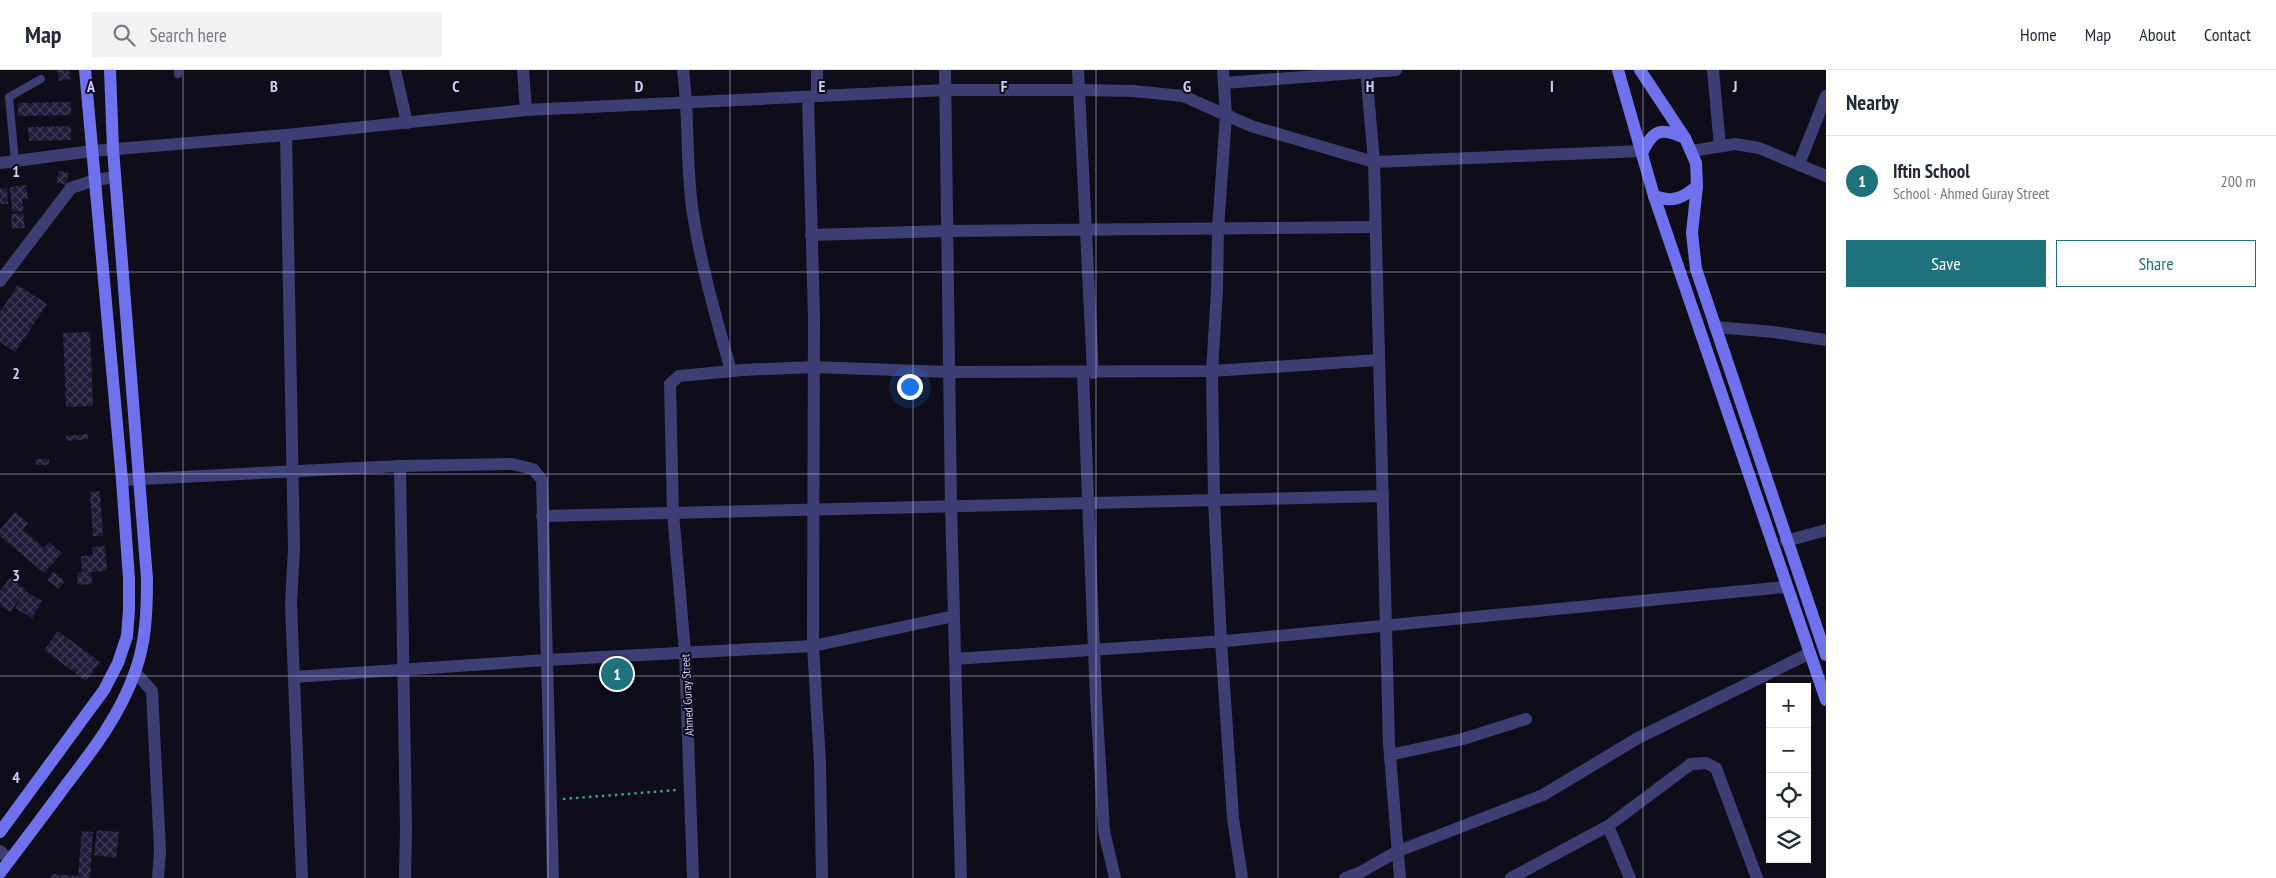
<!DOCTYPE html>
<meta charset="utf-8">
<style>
:root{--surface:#fff;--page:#f2f2f3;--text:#1f2937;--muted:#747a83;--line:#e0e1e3;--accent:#1e727e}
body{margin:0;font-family:"PT Sans Narrow",sans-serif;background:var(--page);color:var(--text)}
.controls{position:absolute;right:15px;bottom:15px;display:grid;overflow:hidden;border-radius:0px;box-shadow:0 1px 4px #0004}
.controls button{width:45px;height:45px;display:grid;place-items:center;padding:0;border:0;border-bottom:1px solid var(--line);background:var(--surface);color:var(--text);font:25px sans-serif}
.you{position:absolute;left:909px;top:316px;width:18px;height:18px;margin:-12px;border:4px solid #fff;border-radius:50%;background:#1a73e8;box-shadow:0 0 0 8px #1a73e833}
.badge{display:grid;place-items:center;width:32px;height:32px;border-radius:50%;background:var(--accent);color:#fff;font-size:16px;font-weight:700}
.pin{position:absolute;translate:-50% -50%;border:2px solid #fff;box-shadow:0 1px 5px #0006}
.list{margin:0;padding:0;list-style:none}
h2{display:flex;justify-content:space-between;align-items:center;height:65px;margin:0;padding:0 20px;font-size:21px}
h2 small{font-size:16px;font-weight:400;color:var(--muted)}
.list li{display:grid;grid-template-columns:32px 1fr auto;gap:15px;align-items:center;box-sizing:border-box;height:90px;padding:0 20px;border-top:1px solid var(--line)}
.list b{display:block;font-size:19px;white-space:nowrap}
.list p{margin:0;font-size:16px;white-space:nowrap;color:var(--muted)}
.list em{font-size:16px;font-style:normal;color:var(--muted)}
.actions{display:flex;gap:10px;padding:15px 20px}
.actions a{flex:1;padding:11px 0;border:1px solid var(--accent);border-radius:0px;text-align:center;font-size:18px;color:var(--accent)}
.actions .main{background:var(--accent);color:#fff}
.icon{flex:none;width:28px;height:28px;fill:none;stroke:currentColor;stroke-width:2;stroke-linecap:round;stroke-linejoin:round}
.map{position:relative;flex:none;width:1826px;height:808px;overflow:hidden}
header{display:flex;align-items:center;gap:30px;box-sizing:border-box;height:70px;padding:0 25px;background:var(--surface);border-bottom:1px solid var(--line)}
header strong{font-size:24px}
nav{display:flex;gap:28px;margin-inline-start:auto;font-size:18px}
.search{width:350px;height:45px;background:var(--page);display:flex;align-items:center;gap:12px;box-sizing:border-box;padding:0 18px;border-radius:0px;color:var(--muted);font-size:19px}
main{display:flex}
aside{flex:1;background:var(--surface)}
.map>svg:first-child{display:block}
.building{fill:url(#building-cross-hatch)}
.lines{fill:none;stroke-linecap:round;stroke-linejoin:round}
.path{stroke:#3b9d92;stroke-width:2.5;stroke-dasharray:2.5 4;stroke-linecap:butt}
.service{stroke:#3d3e73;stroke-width:8}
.minor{stroke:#3d3e73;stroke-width:12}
.tertiary{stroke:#3d3e73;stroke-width:12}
.secondary{stroke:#6f72ec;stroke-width:12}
.grid{fill:none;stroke:#ceccf8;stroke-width:1;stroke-opacity:0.55}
.labels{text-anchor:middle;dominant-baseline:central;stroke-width:4;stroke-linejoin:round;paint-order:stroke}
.street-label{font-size:12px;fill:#ceccf8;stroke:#0e0d19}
.grid-label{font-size:16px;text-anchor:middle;font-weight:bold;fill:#ceccf8;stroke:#0e0d19;stroke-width:4;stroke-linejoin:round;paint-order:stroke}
</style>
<header>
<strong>Map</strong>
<div class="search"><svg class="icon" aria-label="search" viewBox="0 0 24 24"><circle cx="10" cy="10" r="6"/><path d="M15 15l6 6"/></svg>Search here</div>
<nav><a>Home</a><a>Map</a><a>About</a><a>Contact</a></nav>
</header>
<main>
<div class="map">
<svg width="1826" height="808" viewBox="0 0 1826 808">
<defs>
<pattern id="building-cross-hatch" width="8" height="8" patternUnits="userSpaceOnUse" patternTransform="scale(1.25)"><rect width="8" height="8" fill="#1f1b38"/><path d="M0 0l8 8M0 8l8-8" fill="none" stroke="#3e3b56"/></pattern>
</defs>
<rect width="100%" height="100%" fill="#0e0d19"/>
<g class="building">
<path d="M57,0H69L71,9L59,11Z"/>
<path d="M71,32V45L18,46V33Z"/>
<path d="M71,56V70L29,71L28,57Z"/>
<path d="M59,101L69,103L66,115L56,112Z"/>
<path d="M26,115L28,129H22L24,141L12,142L10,117Z"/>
<path d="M7,118L8,134H0V119Z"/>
<path d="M23,143L25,158L12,159L11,144Z"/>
<path d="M18,215L47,234L15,282L0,272V242Z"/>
<path d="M90,262L93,336L66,337L63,263Z"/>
<path d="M88,364V369L66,371V366Z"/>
<path d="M35,389H49V395H36Z"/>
<path d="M100,421L103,466H93L90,422Z"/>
<path d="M15,442L28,453L23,460L44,478L49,472L62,483L44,503L0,466V460Z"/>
<path d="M105,476L107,501L91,502L92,514L78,515L77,503L82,502L81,486L93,485L92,477Z"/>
<path d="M53,502L65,511L59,519L47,510Z"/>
<path d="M10,508L26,520L10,542L0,535V521Z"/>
<path d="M25,521L42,531L32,548L15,538Z"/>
<path d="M58,561L100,592L86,611L44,580Z"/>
<path d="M97,760L119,762L116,788L94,785Z"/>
<path d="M82,761L93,762L90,808H51V804L78,806Z"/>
</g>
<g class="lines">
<path class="path" d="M563,729L677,720"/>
<g class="service">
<path d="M178,0V4"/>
<path d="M15,91L9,27L41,9"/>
</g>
<g class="minor">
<path d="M395,0L407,53"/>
<path d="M523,0L526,40"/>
<path d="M683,0C689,46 686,92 692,137C700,193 716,247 731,301"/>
<path d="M817,0V26"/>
<path d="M945,0L951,435L961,808"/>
<path d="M1078,0L1093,303"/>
<path d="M1223,0L1226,45L1218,159L1217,220L1212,301L1214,430L1221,571L1233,748L1242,808"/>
<path d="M1366,0L1374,92L1389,674L1400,808"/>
<path d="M1713,0L1720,76"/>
<path d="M1224,13L1396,0"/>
<path d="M808,27L814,248L813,576L820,693L822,808"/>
<path d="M286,65L294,478L291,534L302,808"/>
<path d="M0,93L92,81"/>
<path d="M1799,94L1826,26"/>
<path d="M811,165L946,161L1375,157"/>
<path d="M0,211L71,118L95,110L115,107"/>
<path d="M1715,257L1774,262L1826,270"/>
<path d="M1083,303L1096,629L1104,761L1115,808"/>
<path d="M400,396L406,759L405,808"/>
<path d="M122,410L400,396L512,394L533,399L542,410L553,808"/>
<path d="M542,446L1383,426"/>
<path d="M1786,471L1826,460"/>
<path d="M955,589L1226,571L1786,517"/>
<path d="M135,602L152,621L160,780L158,808"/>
<path d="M294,607L546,590L813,576L954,546"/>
<path d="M1390,685L1463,669L1526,649"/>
<path d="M1608,756L1630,808"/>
<path d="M0,781L10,790"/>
<path d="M693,808L685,582L673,443L670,314L679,306L743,300L814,297L948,302L1212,301L1378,290"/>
<path d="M1345,808L1361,802L1396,782L1543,725L1638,668L1810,583"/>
<path d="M1511,808L1608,756L1691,694L1706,693L1716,698L1757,808"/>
</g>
<g class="tertiary">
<path d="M92,81L286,65L526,40L945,20H1079L1133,21L1183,26L1251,56L1374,92L1643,81"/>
<path d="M1692,81L1735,74L1759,78L1826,106"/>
</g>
<g class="secondary">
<path d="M1618,0L1654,126L1826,630"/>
<path d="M1640,0L1685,68L1696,93L1697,116L1692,163L1696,199L1826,585"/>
<path d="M1643,81C1654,58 1663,58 1685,68"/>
<path d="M1654,126C1673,133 1683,128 1697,116"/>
<path d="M0,762L104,620L118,593L127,566L129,540V509L122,410L85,0"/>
<path d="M0,803C22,774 44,745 66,715C93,680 120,645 135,602C146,572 147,541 147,509L113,79L110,0"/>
</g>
</g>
<path class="grid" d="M183,0V808M365,0V808M548,0V808M730,0V808M913,0V808M1096,0V808M1278,0V808M1461,0V808M1643,0V808M0,202H1826M0,404H1826M0,606H1826"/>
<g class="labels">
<g class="street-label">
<text transform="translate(687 625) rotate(-93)">Ahmed Guray Street</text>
</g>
</g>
<g class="grid-label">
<text x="91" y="22">A</text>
<text x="274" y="22">B</text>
<text x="456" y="22">C</text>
<text x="639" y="22">D</text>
<text x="822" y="22">E</text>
<text x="1004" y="22">F</text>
<text x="1187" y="22">G</text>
<text x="1370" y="22">H</text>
<text x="1552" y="22">I</text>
<text x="1735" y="22">J</text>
<text x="16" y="107">1</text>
<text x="16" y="309">2</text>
<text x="16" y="511">3</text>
<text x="16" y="713">4</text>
</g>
</svg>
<div class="controls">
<button>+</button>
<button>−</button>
<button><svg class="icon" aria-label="locate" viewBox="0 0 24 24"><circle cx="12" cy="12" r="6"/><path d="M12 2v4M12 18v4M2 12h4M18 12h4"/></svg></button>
<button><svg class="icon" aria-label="layers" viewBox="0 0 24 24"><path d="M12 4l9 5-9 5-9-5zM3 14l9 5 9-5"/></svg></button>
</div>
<div class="you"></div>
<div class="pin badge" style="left:617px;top:604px">1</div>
</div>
<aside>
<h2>Nearby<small></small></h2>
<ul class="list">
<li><span class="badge">1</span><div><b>Iftin School</b><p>School · Ahmed Guray Street</p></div><em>200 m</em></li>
</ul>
<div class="actions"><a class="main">Save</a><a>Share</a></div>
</aside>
</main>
